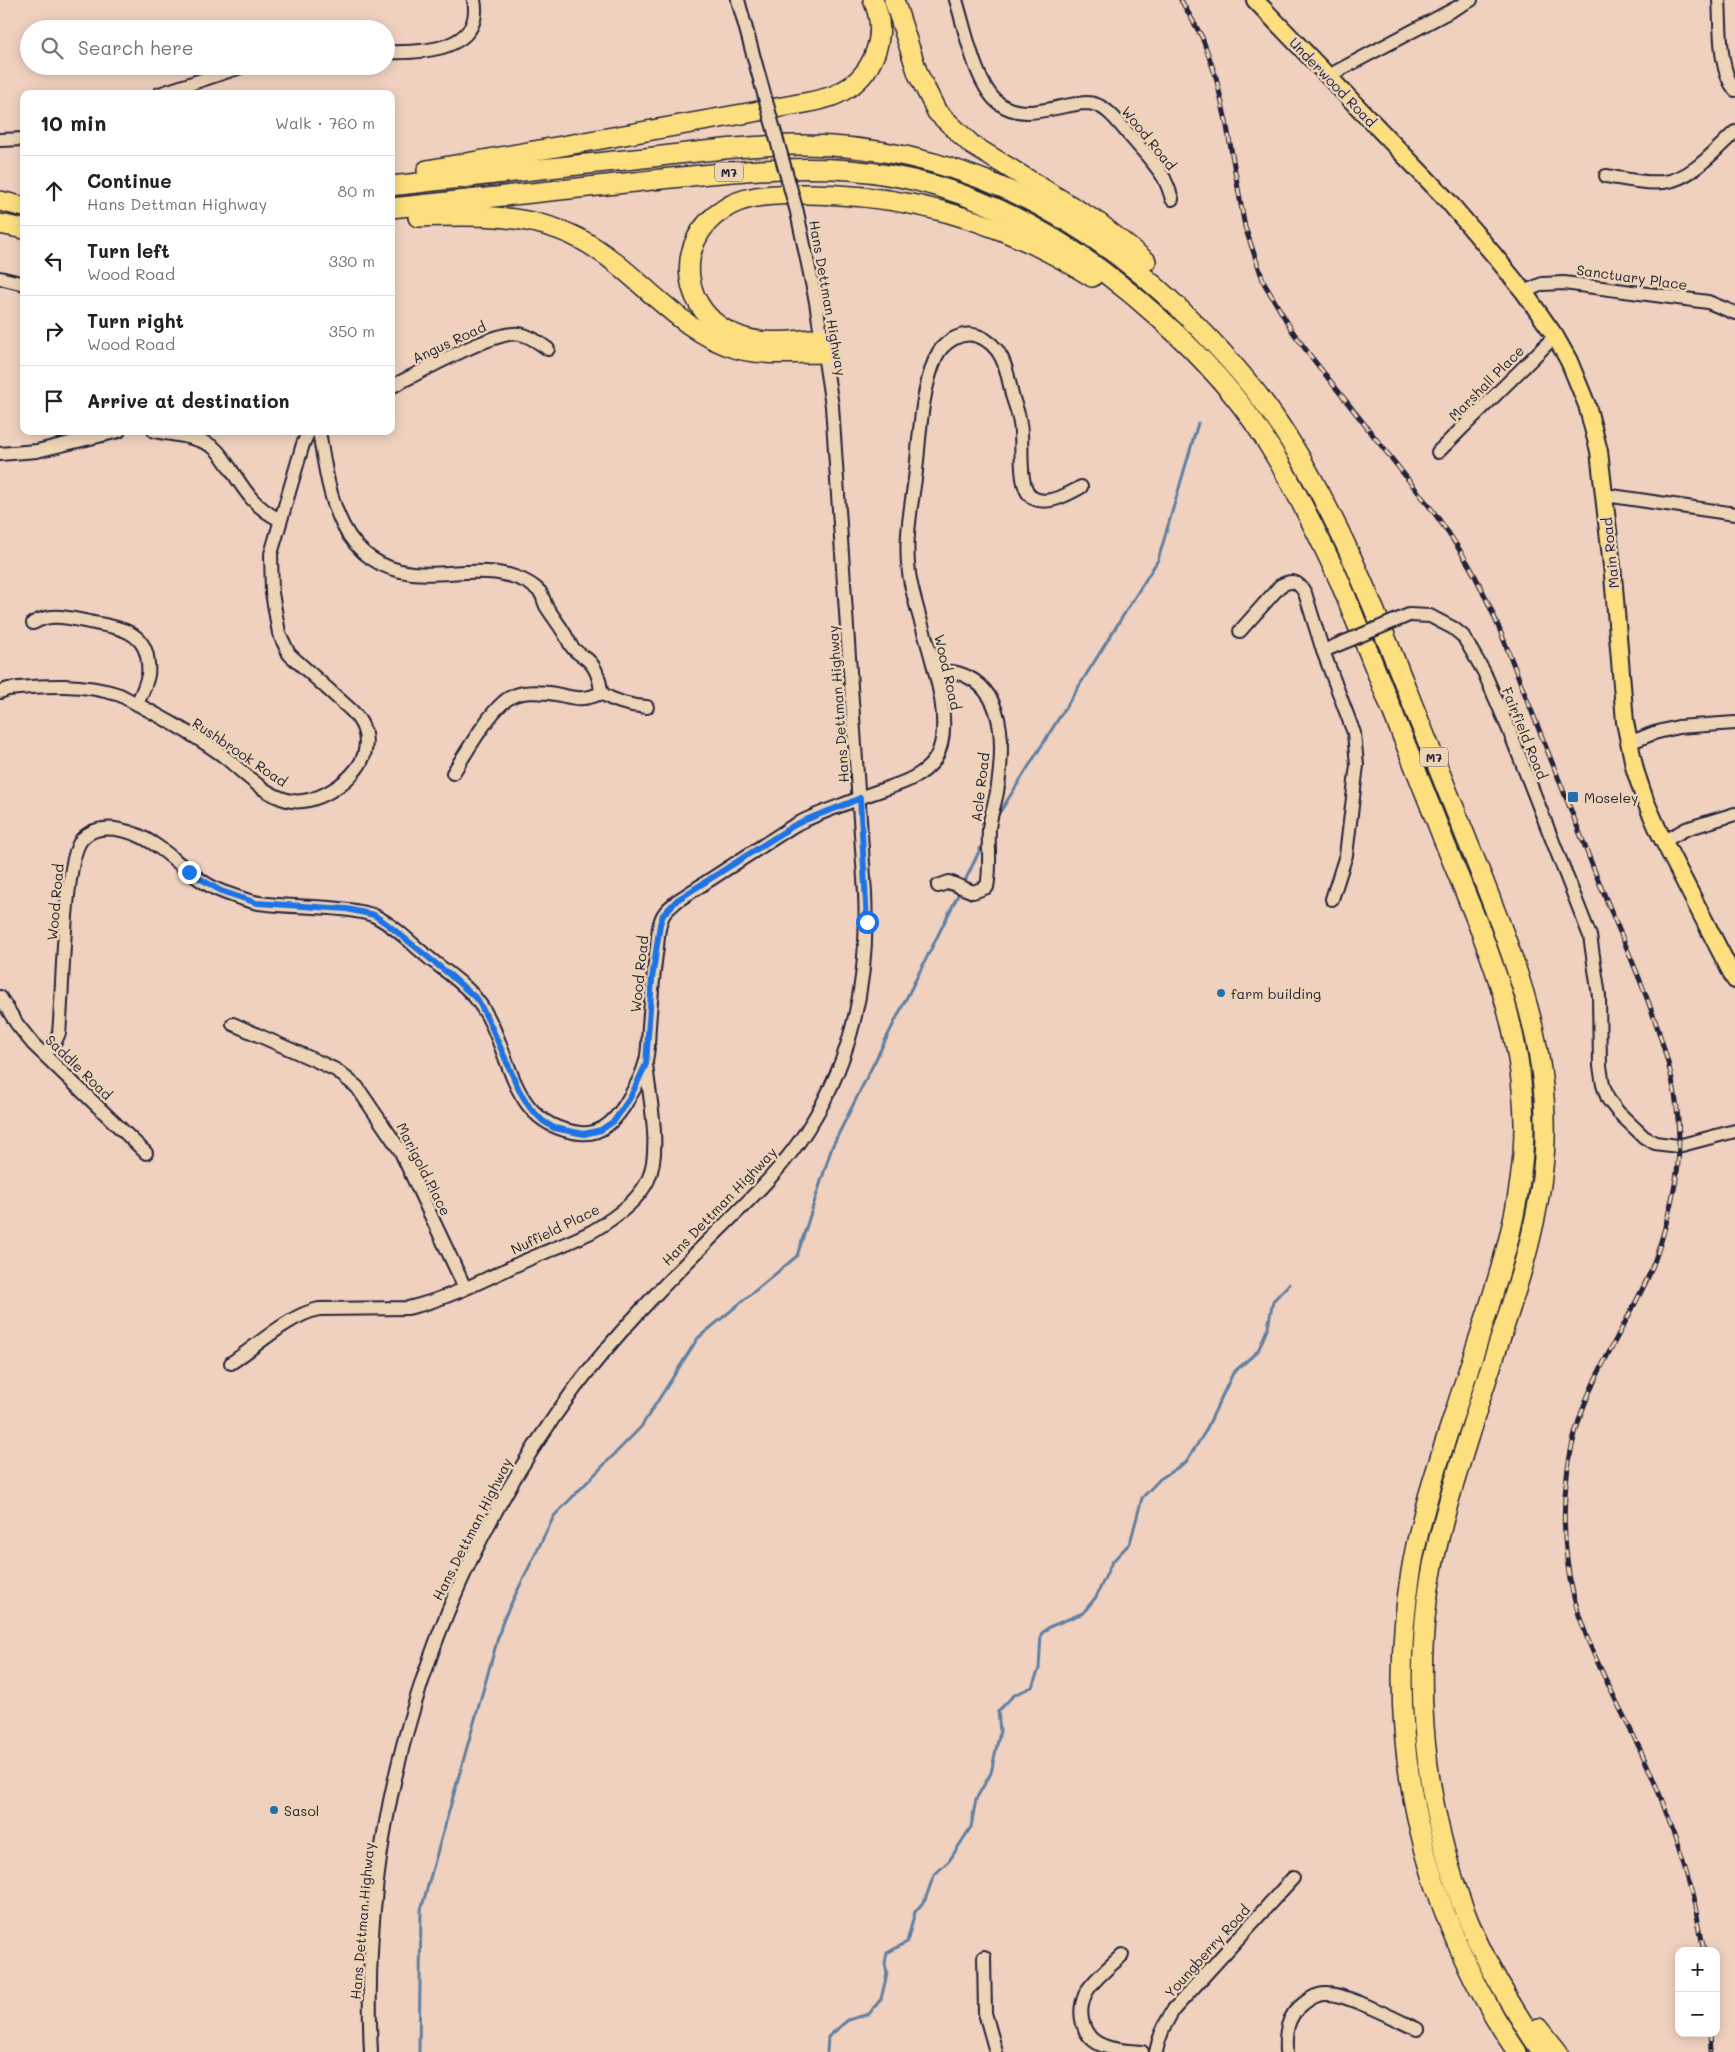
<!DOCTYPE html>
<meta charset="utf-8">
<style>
:root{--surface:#fff;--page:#f2f2f2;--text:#202124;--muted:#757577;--line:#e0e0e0}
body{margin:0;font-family:Mali,sans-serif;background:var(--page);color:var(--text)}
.controls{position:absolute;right:15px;bottom:15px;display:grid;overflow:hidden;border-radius:10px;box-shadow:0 2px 12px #0003}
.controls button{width:45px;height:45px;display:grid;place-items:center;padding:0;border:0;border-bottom:1px solid var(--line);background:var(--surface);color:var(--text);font:25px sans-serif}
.stop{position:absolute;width:15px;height:15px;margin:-11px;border:4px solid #1a73e8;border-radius:50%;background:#fff}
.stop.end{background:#1a73e8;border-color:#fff;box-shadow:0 1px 5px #0008}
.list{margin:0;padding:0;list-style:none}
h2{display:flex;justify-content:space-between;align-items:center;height:65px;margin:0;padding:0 20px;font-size:21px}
h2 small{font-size:16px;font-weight:400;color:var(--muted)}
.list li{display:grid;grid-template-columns:32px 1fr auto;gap:15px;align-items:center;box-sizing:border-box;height:70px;padding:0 20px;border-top:1px solid var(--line)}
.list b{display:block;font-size:19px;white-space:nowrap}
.list p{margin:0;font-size:16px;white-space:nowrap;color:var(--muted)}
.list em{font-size:16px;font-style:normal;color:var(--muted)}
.icon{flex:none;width:28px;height:28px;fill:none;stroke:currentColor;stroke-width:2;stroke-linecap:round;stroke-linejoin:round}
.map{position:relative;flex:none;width:1735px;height:2052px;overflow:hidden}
.search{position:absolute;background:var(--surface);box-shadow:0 2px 12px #0003;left:20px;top:20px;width:375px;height:55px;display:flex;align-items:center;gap:12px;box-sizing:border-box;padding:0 18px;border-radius:28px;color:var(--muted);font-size:19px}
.panel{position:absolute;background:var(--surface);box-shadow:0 2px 12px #0003;left:20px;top:90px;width:375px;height:345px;border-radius:10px}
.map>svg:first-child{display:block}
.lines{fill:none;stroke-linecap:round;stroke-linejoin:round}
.stream{stroke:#6080a2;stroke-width:3}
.minor-casing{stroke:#22223b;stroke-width:16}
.major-casing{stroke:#22223b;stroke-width:20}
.highway-casing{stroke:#22223b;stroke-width:22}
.minor{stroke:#eed4b6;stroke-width:12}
.major{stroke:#fddf80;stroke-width:16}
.highway{stroke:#fddf80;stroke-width:19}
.rail-casing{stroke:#22223b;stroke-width:5}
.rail{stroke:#eed4b6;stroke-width:3;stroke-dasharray:9;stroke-linecap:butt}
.minor-bridge-casing{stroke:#22223b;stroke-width:16;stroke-linecap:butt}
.minor-bridge{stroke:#eed4b6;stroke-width:12}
.route{stroke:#1a73e8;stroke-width:6}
.poi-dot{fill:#1f6fb2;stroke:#eed4b6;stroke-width:2}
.labels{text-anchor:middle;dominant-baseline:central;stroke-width:5;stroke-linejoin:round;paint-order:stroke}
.shield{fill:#eed4b6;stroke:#5f5760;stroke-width:1}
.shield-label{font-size:12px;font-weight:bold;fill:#22223b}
.street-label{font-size:14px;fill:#22223b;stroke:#eed4b6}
.poi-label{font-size:14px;fill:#22223b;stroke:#eed4b6;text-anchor:start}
</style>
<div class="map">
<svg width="1735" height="2052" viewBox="0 0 1735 2052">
<rect width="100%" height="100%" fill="#f0d1bf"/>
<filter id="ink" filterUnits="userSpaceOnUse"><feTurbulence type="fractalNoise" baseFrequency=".02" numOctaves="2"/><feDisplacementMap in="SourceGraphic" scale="10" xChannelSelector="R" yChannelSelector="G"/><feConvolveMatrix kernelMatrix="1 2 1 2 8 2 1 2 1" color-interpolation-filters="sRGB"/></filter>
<g filter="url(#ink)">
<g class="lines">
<g class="stream">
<path d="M995,820L1158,560L1198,423"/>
<path d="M963,885L984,841"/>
<path d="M419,2052L421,1910L503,1620L554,1516L641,1427L698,1338L797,1256L832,1147L960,891"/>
<path d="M827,2052L828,2037L848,2020L869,2014L881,1999L887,1974L885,1963L887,1953L907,1942L915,1912L925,1900L934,1875L949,1861L971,1827L976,1799L991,1773L1000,1731L998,1711L1014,1695L1032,1687L1039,1669L1041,1634L1049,1627L1083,1613L1096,1597L1112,1562L1130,1543L1142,1498L1160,1479L1186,1462L1205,1432L1233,1373L1258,1351L1268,1327L1273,1301L1289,1284"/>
</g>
<g class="minor-casing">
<g id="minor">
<path d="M738,0L759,76"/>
<path d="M956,0C965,28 976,88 1000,104C1025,122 1059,104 1086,103C1093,103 1101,106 1107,111C1116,118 1122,127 1130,136C1142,150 1154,162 1164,178C1167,184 1170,192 1172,199"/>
<path d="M1719,0C1721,26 1718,69 1735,90"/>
<path d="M386,52C421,53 484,51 474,0"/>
<path d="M1328,76L1471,0"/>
<path d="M159,94L244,66"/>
<path d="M0,140L24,139"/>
<path d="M1606,176C1625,179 1645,184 1664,182C1692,179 1715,150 1735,132"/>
<path d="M0,278L24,284"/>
<path d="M1524,292L1542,284L1564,283L1708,302L1735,313"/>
<path d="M391,387C417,374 496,329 520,334C531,336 539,343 548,349"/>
<path d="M154,431C173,435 197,436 213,447C220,452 225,461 230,468C246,492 253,506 280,520"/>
<path d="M319,431C329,492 337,564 412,573C437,576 463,570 488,572C506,573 528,579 540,592C543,596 544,602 546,606C554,619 564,630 570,644C573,650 578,653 584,657C596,665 600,678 601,693"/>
<path d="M1438,452L1555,336"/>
<path d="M0,454L37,451L119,431"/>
<path d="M1605,495L1735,514"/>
<path d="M1409,615L1430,616L1453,628L1463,636L1484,672L1509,730L1590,936L1599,996L1600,1066L1603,1085L1608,1099L1618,1112L1644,1137L1655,1143L1678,1146L1735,1131"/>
<path d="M33,623C52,612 68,618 89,622C112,627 141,628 147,656C148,662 149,669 148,675C146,685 141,695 137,704"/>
<path d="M1240,631L1280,586C1292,579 1298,581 1305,593L1323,651L1354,733L1357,765L1346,855L1332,899"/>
<path d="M1323,651L1347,641"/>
<path d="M937,678C948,669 955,671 968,677C1008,697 1003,755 997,792C995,804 990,816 989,829C988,849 991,867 987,887L973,892L949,882L938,886"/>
<path d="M0,692L8,689C46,685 83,683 120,695C154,713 190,732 222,755C243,771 261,793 287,800C314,808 356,780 364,755C369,737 364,723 351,710L289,654L279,633L272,593L271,554L303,444L309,431"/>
<path d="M601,693C615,702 630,706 647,707"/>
<path d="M1629,743L1654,733L1678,727L1735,723"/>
<path d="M453,773C465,755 492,706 511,697C522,691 536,692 549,693C571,696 579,703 601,693"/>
<path d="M1664,841L1686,829L1735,814"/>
<path d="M0,997L17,1024L33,1044L146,1153"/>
<path d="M233,1024L319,1062L336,1070L357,1087L400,1150L465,1288"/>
<path d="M45,1054L55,1042L59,1033C63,997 63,861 82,839C96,824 117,828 135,834C168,847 189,879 223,892C234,896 247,901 259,903C293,908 327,905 361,912C365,913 371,914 375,916C395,926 412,944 429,958C445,971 465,984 477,1000C514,1047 505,1125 580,1133C603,1136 619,1116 629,1098C635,1088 642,1076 645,1064C649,1053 648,1038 649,1026C651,1000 653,974 657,947C658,937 658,923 664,914C667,909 673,905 677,901L793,826C815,814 838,807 860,798C885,787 919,783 935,759C962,716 915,622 909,573C904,539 912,504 916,471C920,434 921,392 936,357C939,350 946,343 953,339C976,326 998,344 1005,366C1008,375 1010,386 1012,395C1015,405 1019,414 1020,424C1024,441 1016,488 1033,498C1048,506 1068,494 1081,487"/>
<path d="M231,1363C257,1346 289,1315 319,1309L408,1308C447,1299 484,1280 520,1263C544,1252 570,1243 593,1231C613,1219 638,1202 648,1180C662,1149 649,1097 646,1064"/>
<path d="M1122,1955C1111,1966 1095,1978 1087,1991C1076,2011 1081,2038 1104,2046C1116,2051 1129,2051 1142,2052"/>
<path d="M984,1957L985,2013L996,2052"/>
<path d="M371,2052C359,1815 433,1578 575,1388C616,1334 663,1286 711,1238C745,1204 781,1171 807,1130C854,1058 869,977 865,893L832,406L816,302L797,212"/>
<path d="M1156,2052C1159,2036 1165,2023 1174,2009L1293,1878"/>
<path d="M1286,2052C1285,2033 1287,2016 1303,2004C1310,1998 1318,1993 1327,1994C1348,1994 1396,2020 1417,2029"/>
</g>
</g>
<g class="major-casing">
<path id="major" d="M1255,0L1448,201L1494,255L1524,292L1555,336L1569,361L1587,405L1599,451L1613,575L1625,722L1635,770L1645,800L1660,834L1735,980"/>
</g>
<g class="highway-casing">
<g id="highway">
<path d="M894,0L918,74L937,112L972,145L1099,223L1146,261"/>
<path d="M427,170L793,105C809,102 827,100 841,92C874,75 889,34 873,0"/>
<path d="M391,186C472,177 554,167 635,159C689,153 744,145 798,145C949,144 1081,211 1186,315C1225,353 1262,395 1290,441C1343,526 1379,620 1416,713C1438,767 1460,822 1482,877C1516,964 1548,1044 1545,1140C1542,1230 1506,1318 1479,1403C1459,1468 1436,1533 1427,1601C1414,1707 1428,1822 1469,1922C1488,1968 1514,2011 1542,2052"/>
<path d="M0,201L24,207"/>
<path d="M391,208C472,200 553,191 635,182C706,174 778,165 850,170C969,180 1072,239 1158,317C1197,352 1234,391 1263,436C1293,483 1317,532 1340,582C1375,668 1410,754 1444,841C1482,935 1522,1018 1524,1122C1525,1215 1489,1305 1461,1393C1442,1452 1421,1510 1411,1572C1383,1739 1422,1912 1517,2052"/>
<path d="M418,217C472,215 529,213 578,238C635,267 676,332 738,349C765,356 797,353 825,353"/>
<path d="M0,224L24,229"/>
<path d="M822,338C796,340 765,346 739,336C681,316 671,242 724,209C746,194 776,195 801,194C905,193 1004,221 1092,277"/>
<path d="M1539,2028L1558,2052"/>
</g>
</g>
<use href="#minor" class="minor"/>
<use href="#major" class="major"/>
<use href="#highway" class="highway"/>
<g class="rail-casing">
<g id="rail">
<path d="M1181,0L1202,37L1216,77L1226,121L1245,227L1264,283L1293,332L1309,354L1433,511C1448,532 1463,553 1475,576C1495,614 1510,656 1526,697C1548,752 1570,807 1591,862C1619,934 1655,1004 1672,1079C1680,1115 1682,1158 1673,1194C1667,1222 1660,1249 1649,1275C1628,1322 1598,1365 1581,1414C1565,1460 1561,1512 1567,1559C1574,1628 1609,1684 1638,1745C1669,1811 1692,1879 1704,1951"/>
<path d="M1710,2033L1711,2052"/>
</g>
</g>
<use href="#rail" class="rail"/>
<g class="minor-bridge-casing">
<g id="minor-bridge">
<path d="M759,76L797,212"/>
<path d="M1347,641L1409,615"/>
</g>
</g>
<use href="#minor-bridge" class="minor-bridge"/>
</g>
</g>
<g class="lines" filter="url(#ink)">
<path class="route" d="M189,872L221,891L257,903L347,909L374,915L387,924L450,975L478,1000L491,1026L519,1090L530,1108L543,1121L554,1128L584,1134L601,1130L614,1121L630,1098L646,1064L652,979L660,924L663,915L677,900L793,826C815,814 838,809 860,798L867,922"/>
</g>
<g class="poi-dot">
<rect x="1567" y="791" width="12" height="12" rx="2.5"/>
<circle cx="1221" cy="993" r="5"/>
<circle cx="274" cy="1810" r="5"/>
</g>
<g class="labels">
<g class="shield">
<rect x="715" y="162.5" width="28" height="19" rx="4"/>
<rect x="1420" y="747.5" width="28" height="19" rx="4"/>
</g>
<g class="shield-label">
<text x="729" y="172">M7</text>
<text x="1434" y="757">M7</text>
</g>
<g class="street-label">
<text transform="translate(1333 82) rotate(46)">Underwood Road</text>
<text transform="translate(1149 138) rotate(51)">Wood Road</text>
<text transform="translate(1632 277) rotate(8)">Sanctuary Place</text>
<text transform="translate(828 298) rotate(80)">Hans Dettman Highway</text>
<text transform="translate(449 342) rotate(-25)">Angus Road</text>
<text transform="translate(1486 383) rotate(-45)">Marshall Place</text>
<text transform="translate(1610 553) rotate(-96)">Main Road</text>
<text transform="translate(948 672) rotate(77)">Wood Road</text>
<text transform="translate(838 704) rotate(-94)">Hans Dettman Highway</text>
<text transform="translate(1525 733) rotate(68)">Fairfield Road</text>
<text transform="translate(240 752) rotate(34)">Rushbrook Road</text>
<text transform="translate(980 787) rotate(-83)">Acle Road</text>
<text transform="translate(55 902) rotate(-85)">Wood Road</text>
<text transform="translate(639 974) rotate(-84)">Wood Road</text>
<text transform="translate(79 1067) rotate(44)">Saddle Road</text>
<text transform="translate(424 1169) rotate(63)">Marigold Place</text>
<text transform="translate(719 1206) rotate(-46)">Hans Dettman Highway</text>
<text transform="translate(555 1229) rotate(-26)">Nuffield Place</text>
<text transform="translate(472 1529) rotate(-63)">Hans Dettman Highway</text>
<text transform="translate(362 1921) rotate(-85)">Hans Dettman Highway</text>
<text transform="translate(1207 1951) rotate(-48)">Youngberry Road</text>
</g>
<g class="poi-label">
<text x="1584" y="797">Moseley</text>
<text x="1231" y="993">farm building</text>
<text x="284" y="1810">Sasol</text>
</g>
</g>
</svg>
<div class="controls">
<button>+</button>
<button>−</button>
</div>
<div class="stop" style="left:867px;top:922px"></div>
<div class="stop end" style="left:189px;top:872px"></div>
<div class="search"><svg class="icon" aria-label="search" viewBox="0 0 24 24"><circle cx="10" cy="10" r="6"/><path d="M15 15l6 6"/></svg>Search here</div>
<section class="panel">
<h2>10 min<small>Walk · 760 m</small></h2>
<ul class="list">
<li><svg class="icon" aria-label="ahead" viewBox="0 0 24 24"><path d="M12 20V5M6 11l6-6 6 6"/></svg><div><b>Continue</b><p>Hans Dettman Highway</p></div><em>80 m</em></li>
<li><svg class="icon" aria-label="left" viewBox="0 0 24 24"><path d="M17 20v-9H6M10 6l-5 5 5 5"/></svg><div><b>Turn left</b><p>Wood Road</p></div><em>330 m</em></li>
<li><svg class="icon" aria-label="right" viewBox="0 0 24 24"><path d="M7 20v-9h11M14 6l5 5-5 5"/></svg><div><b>Turn right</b><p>Wood Road</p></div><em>350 m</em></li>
<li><svg class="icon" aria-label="arrive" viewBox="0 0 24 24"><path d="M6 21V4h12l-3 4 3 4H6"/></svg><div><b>Arrive at destination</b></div></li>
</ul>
</section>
</div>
